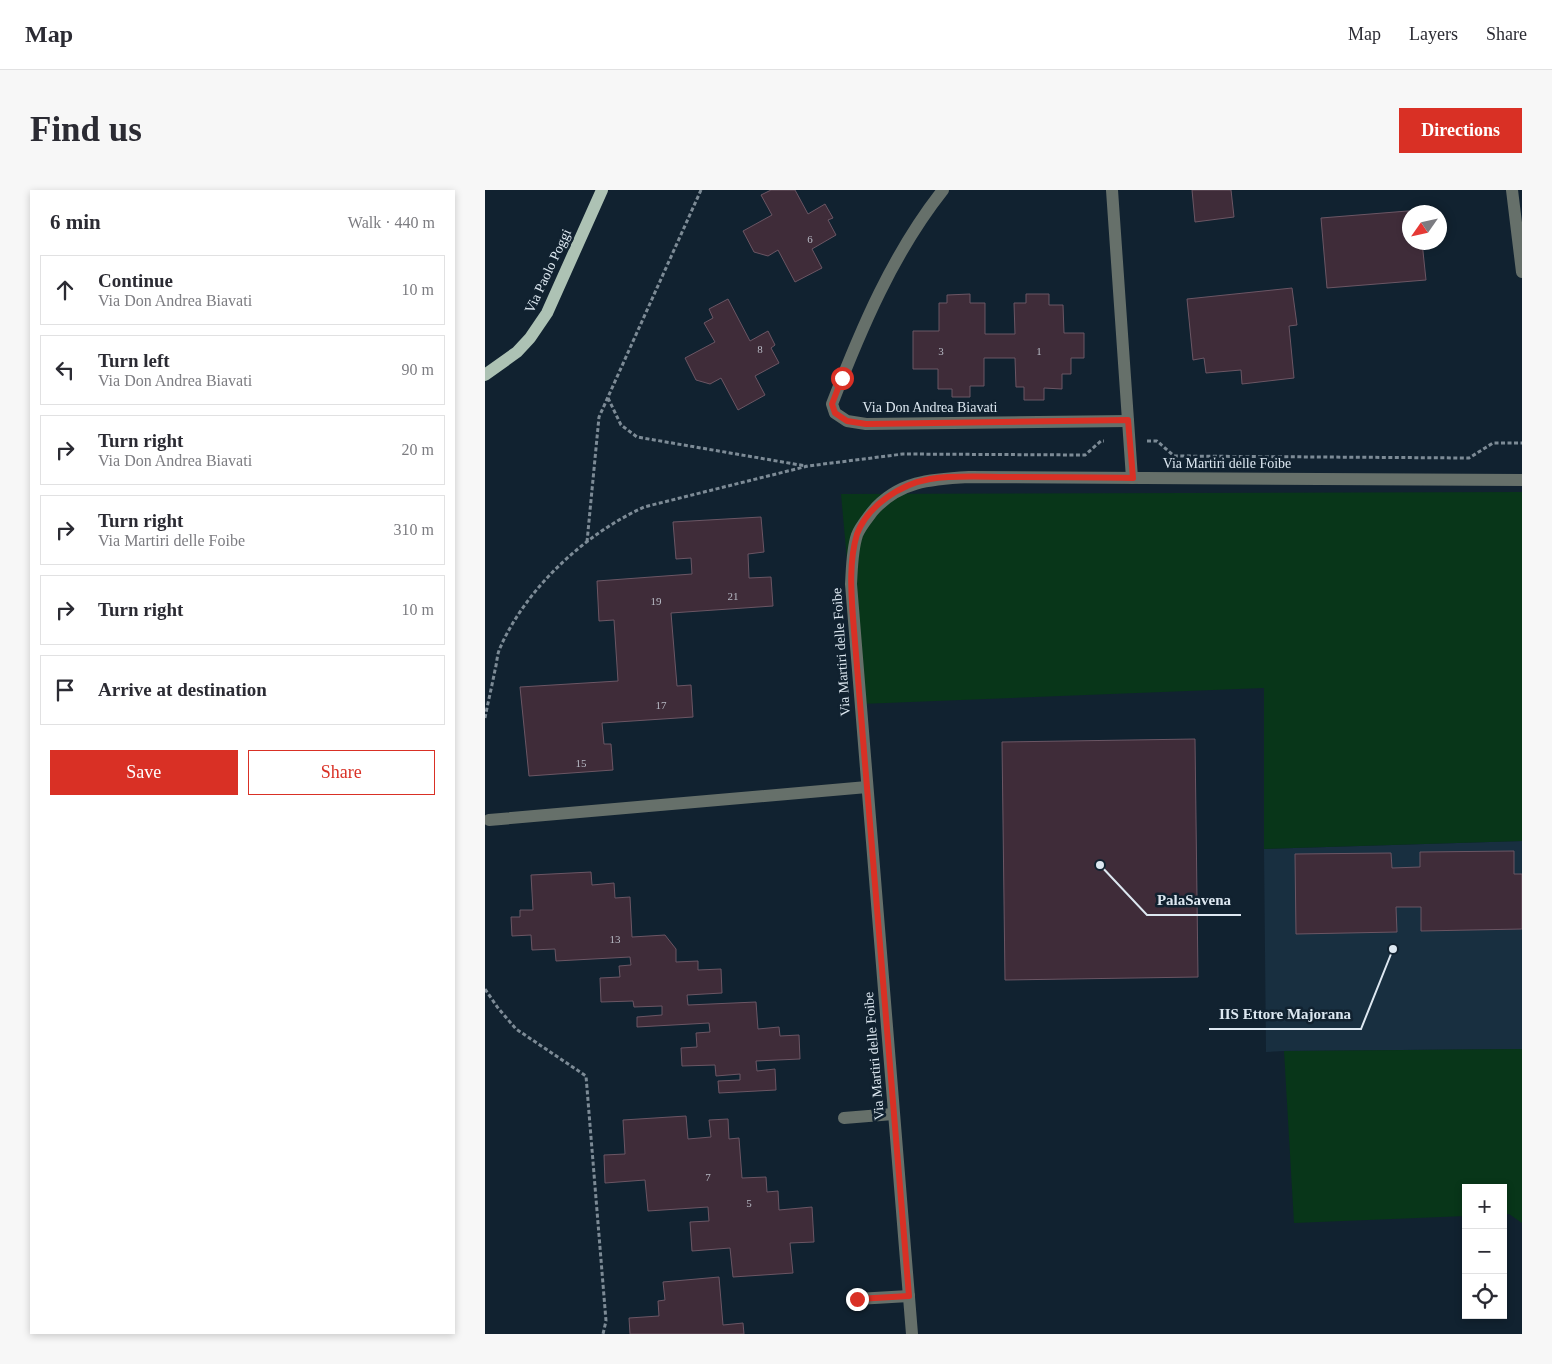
<!DOCTYPE html>
<meta charset="utf-8">
<style>
:root{--surface:#fff;--page:#f7f7f7;--text:#2b2b33;--muted:#7c7c81;--line:#e1e1e2;--accent:#d93025}
body{margin:0;font-family:"Times New Roman",serif;background:var(--page);color:var(--text)}
.controls{position:absolute;right:15px;bottom:15px;display:grid;overflow:hidden;border-radius:0px;box-shadow:0 2px 8px #0003}
.controls button{width:45px;height:45px;display:grid;place-items:center;padding:0;border:0;border-bottom:1px solid var(--line);background:var(--surface);color:var(--text);font:25px sans-serif}
.compass{position:absolute;left:917px;top:15px;width:45px;height:45px;border-radius:50%;background:var(--surface);box-shadow:0 2px 8px #0003;rotate:236deg}
.stop{position:absolute;width:15px;height:15px;margin:-11px;border:4px solid #d93025;border-radius:50%;background:#fff}
.stop.end{background:#d93025;border-color:#fff;box-shadow:0 1px 5px #0008}
.list{margin:0;padding:0;list-style:none}
h2{display:flex;justify-content:space-between;align-items:center;height:65px;margin:0;padding:0 20px;font-size:21px}
h2 small{font-size:16px;font-weight:400;color:var(--muted)}
.list li{display:grid;grid-template-columns:32px 1fr auto;gap:15px;align-items:center;box-sizing:border-box;height:70px;margin:0 10px 10px;padding:0 10px;border:1px solid var(--line);border-radius:0px}
.list b{display:block;font-size:19px;white-space:nowrap}
.list p{margin:0;font-size:16px;white-space:nowrap;color:var(--muted)}
.list em{font-size:16px;font-style:normal;color:var(--muted)}
.actions{display:flex;gap:10px;padding:15px 20px}
.actions a{flex:1;padding:11px 0;border:1px solid var(--accent);border-radius:0px;text-align:center;font-size:18px;color:var(--accent)}
.actions .main{background:var(--accent);color:#fff}
.icon{flex:none;width:28px;height:28px;fill:none;stroke:currentColor;stroke-width:2;stroke-linecap:round;stroke-linejoin:round}
.map{position:relative;flex:none;width:1037px;height:1144px;overflow:hidden;border-radius:0px}
header{display:flex;align-items:center;gap:30px;box-sizing:border-box;height:70px;padding:0 25px;background:var(--surface);border-bottom:1px solid var(--line)}
header strong{font-size:24px}
nav{display:flex;gap:28px;margin-inline-start:auto;font-size:18px}
.intro{display:flex;align-items:center;justify-content:space-between;box-sizing:border-box;height:120px;padding:0 30px}
h1{margin:0;font-size:35px}
.button{padding:12px 22px;border-radius:0px;background:var(--accent);color:#fff;font-size:18px;font-weight:700}
main{display:flex;gap:30px;padding:0 30px}
aside{flex:1;background:var(--surface);border-radius:0px;box-shadow:0 2px 8px #0003}
.map>svg:first-child{display:block}
.built{fill:#182f40}
.green{fill:#083619}
.building{fill:#3f2c39;stroke:#6b5664}
.lines{fill:none;stroke-linecap:round;stroke-linejoin:round}
.path{stroke:#7d8b96;stroke-width:3;stroke-dasharray:4 2.5;stroke-linecap:butt}
.minor{stroke:#66706a;stroke-width:12}
.major{stroke:#adc2b4;stroke-width:12}
.route{stroke:#d93025;stroke-width:6}
.labels{text-anchor:middle;dominant-baseline:central;stroke-width:5;stroke-linejoin:round;paint-order:stroke}
.number-label{font-size:11px;fill:#b6b9c3}
.street-label{font-size:14px;fill:#dde8f1;stroke:#112230}
.leader{fill:none;stroke:#dde8f1;stroke-width:2}
.callout-dot{fill:#dde8f1;stroke:#112230;stroke-width:2}
.callout-label{font-size:15px;text-anchor:middle;font-weight:bold;fill:#dde8f1;stroke:#112230;stroke-width:5;stroke-linejoin:round;paint-order:stroke}
</style>
<header>
<strong>Map</strong>
<nav><a>Map</a><a>Layers</a><a>Share</a></nav>
</header>
<div class="intro"><h1>Find us</h1><a class="button">Directions</a></div>
<main>
<aside>
<h2>6 min<small>Walk · 440 m</small></h2>
<ul class="list">
<li><svg class="icon" aria-label="ahead" viewBox="0 0 24 24"><path d="M12 20V5M6 11l6-6 6 6"/></svg><div><b>Continue</b><p>Via Don Andrea Biavati</p></div><em>10 m</em></li>
<li><svg class="icon" aria-label="left" viewBox="0 0 24 24"><path d="M17 20v-9H6M10 6l-5 5 5 5"/></svg><div><b>Turn left</b><p>Via Don Andrea Biavati</p></div><em>90 m</em></li>
<li><svg class="icon" aria-label="right" viewBox="0 0 24 24"><path d="M7 20v-9h11M14 6l5 5-5 5"/></svg><div><b>Turn right</b><p>Via Don Andrea Biavati</p></div><em>20 m</em></li>
<li><svg class="icon" aria-label="right" viewBox="0 0 24 24"><path d="M7 20v-9h11M14 6l5 5-5 5"/></svg><div><b>Turn right</b><p>Via Martiri delle Foibe</p></div><em>310 m</em></li>
<li><svg class="icon" aria-label="right" viewBox="0 0 24 24"><path d="M7 20v-9h11M14 6l5 5-5 5"/></svg><div><b>Turn right</b></div><em>10 m</em></li>
<li><svg class="icon" aria-label="arrive" viewBox="0 0 24 24"><path d="M6 21V4h12l-3 4 3 4H6"/></svg><div><b>Arrive at destination</b></div></li>
</ul>
<div class="actions"><a class="main">Save</a><a>Share</a></div>
</aside>
<div class="map">
<svg width="1037" height="1144" viewBox="0 0 1037 1144">
<rect width="100%" height="100%" fill="#112230"/>
<path class="built" d="M1037,651V859L799,861L781,862L779,659Z"/>
<g class="green">
<path d="M1037,302V651L779,659V498L375,514L356,304Z"/>
<path d="M1037,859V1033L1024,1024H1018V998H981V1026L809,1033L799,861Z"/>
</g>
<g class="building">
<path d="M286,0H310L323,24L340,14L348,28L343,30L351,45L327,59L337,78L310,92L293,60L283,66L269,62L258,41L287,25L276,5Z"/>
<path d="M707,0H746L749,27L710,32Z"/>
<path d="M935,20V22H924V52H937L941,90L842,98L836,28Z"/>
<path d="M807,98L812,135L804,136L809,188L757,194L756,180L721,183L719,168L708,170L702,109Z"/>
<path d="M485,104V113H500V144H530L529,113H541V104H564V115H578L579,143H599V168H586V184H577V199L559,198V210H539V197H531L530,168H499V196H485V207H467V199H453V179H428V141H454V113H462V105Z"/>
<path d="M243,109L265,151L283,141L290,155L286,158L294,173L270,186L280,205L253,220L236,188L225,194L211,190L200,168L230,152L219,133L228,128L224,119Z"/>
<path d="M276,327L279,362L263,364L264,388L286,387L288,416L186,423L192,496L206,495L208,527L117,533L119,554H126L128,580L44,586L35,497L133,491L129,430L114,431L112,391L207,384L206,368L191,369L188,332Z"/>
<path d="M710,549L713,787L520,790L517,552Z"/>
<path d="M1029,661V684H1037V739L936,741V717H911L912,742L811,744L810,664L906,663L907,678L935,677V662Z"/>
<path d="M106,682L107,695L129,693L130,708L145,707L147,747L180,745L191,759V772L213,771V780L236,779L237,803L202,805L203,815L271,812L273,839L294,837L295,846L314,845L315,869L271,871L272,881L290,879L291,900L234,903L233,891L255,890V884L231,886L230,875L197,876L196,858L212,857L211,843L225,842L224,833L152,837V827L177,825V816L149,817L148,811L116,812L115,788L135,787L134,776L146,775L145,767L71,771L70,759L47,760L46,745L27,746L26,727H35V720H48L46,685Z"/>
<path d="M201,926L203,949L226,947L224,930L243,929L244,949L254,948L257,988L281,987L282,1002L293,1001L294,1020L327,1017L329,1052L305,1053L308,1083L248,1087L245,1058L207,1061L205,1032L224,1031L223,1017L163,1021L160,990L120,993L119,965L140,964L138,930Z"/>
<path d="M234,1087L238,1135L258,1133L259,1144H145L144,1128L174,1126L173,1111L180,1110L178,1092Z"/>
</g>
<g class="lines">
<g class="path">
<path d="M123,208L136,235L152,247L321,276"/>
<path d="M662,251H672L689,266L984,268L1008,253H1037"/>
<path d="M102,352L114,227L216,0"/>
<path d="M0,528C3,512 7,496 10,480C12,473 12,464 15,458C41,398 100,344 159,317L323,276L418,264L600,265L616,251H619"/>
<path d="M0,799L13,818L31,839L101,886L121,1131L118,1144"/>
</g>
<g class="minor">
<path d="M458,0C408,63 376,139 347,214L350,223L362,231L381,234L643,231"/>
<path d="M627,0L647,288"/>
<path d="M1027,0L1037,82"/>
<path d="M4,630L382,597"/>
<path d="M359,928L408,924"/>
<path d="M372,1109L424,1106"/>
<path d="M427,1144L366,394C367,378 367,360 372,345C375,337 382,329 387,322C413,291 446,289 484,287L1037,290"/>
</g>
<path class="major" d="M0,185L32,162L45,148L62,123L117,0"/>
</g>
<g class="lines">
<path class="route" d="M357,188L347,214L350,223L362,231L381,234L643,230L648,288C606,287 564,287 522,287C497,287 470,285 445,289C416,294 383,315 372,344C364,371 366,401 368,428L424,1106L372,1109"/>
</g>
<g class="labels">
<g class="number-label">
<text x="325" y="49">6</text>
<text x="275" y="159">8</text>
<text x="456" y="161">3</text>
<text x="554" y="161">1</text>
<text x="248" y="406">21</text>
<text x="171" y="411">19</text>
<text x="176" y="515">17</text>
<text x="96" y="573">15</text>
<text x="130" y="749">13</text>
<text x="223" y="987">7</text>
<text x="264" y="1013">5</text>
</g>
<g class="street-label">
<text transform="translate(63 81) rotate(-65)">Via Paolo Poggi</text>
<text x="445" y="217">Via Don Andrea Biavati</text>
<text x="742" y="273">Via Martiri delle Foibe</text>
<text transform="translate(356 462) rotate(-94)">Via Martiri delle Foibe</text>
<text transform="translate(389 866) rotate(-95)">Via Martiri delle Foibe</text>
</g>
</g>
<path class="leader" d="M615 675L662 725H756M908 759L876 839H724"/>
<g class="callout-dot">
<circle cx="615" cy="675" r="5"/>
<circle cx="908" cy="759" r="5"/>
</g>
<g class="callout-label">
<text x="709" y="715">PalaSavena</text>
<text x="800" y="829">IIS Ettore Majorana</text>
</g>
</svg>
<div class="controls">
<button>+</button>
<button>−</button>
<button><svg class="icon" aria-label="locate" viewBox="0 0 24 24"><circle cx="12" cy="12" r="6"/><path d="M12 2v4M12 18v4M2 12h4M18 12h4"/></svg></button>
</div>
<svg class="compass" viewBox="-18 -18 36 36"><path d="M0-13l5 13h-10z" fill="#e53935"/><path d="M0 13l5-13h-10z" fill="#7c7c81"/></svg>
<div class="stop" style="left:357px;top:188px"></div>
<div class="stop end" style="left:372px;top:1109px"></div>
</div>
</main>
